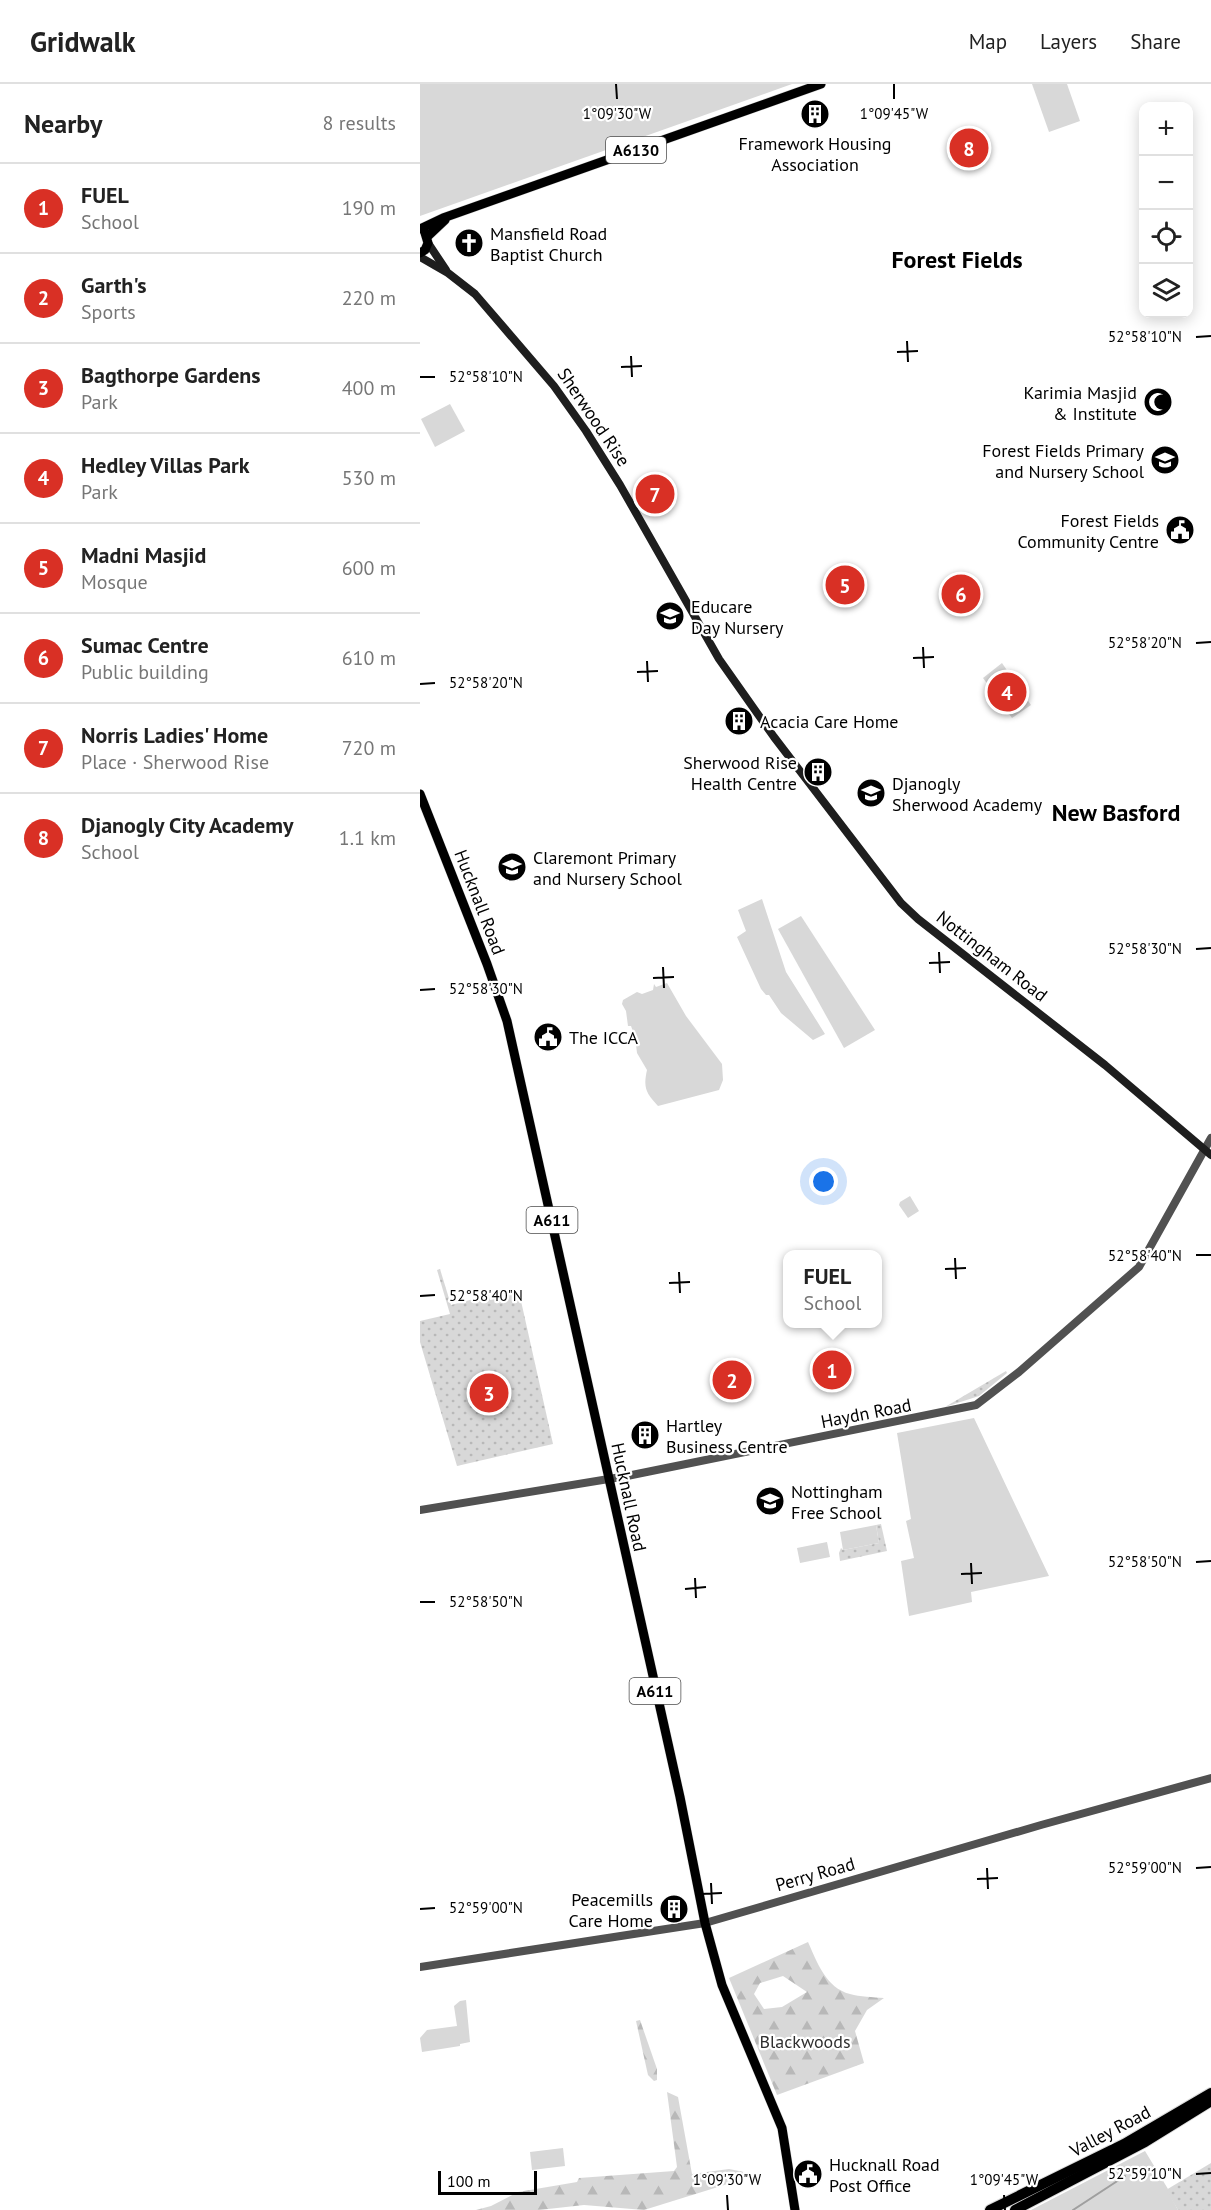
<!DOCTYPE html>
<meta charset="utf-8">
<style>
:root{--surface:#fff;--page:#f6f6f6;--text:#222;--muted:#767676;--line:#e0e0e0;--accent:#d93025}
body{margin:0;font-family:"PT Sans",sans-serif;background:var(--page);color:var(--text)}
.controls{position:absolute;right:18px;top:18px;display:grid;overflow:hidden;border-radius:12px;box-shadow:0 3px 15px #0003}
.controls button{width:54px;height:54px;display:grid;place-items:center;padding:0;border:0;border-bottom:2px solid var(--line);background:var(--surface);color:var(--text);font:30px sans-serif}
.scale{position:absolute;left:18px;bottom:15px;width:99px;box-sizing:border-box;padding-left:6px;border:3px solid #000;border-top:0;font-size:16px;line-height:21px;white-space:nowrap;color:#000;-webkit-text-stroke:4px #fff;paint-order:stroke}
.you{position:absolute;left:404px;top:1098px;width:21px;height:21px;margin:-15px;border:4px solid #fff;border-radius:50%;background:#1a73e8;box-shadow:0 0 0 9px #1a73e833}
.badge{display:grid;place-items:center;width:39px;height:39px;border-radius:50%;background:var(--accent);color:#fff;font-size:20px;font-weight:700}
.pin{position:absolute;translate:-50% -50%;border:3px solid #fff;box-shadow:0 2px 6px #0006}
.popup{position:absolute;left:363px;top:1166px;width:99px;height:78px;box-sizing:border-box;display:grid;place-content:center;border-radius:12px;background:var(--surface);filter:drop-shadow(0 2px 4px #0005);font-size:20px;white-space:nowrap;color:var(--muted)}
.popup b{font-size:22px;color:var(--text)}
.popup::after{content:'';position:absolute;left:50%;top:100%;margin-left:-12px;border:12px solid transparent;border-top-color:var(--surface)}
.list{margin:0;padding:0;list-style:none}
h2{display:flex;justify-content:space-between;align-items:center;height:78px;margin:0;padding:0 24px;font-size:26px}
h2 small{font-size:20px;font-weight:400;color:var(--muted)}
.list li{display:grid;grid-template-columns:39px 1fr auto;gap:18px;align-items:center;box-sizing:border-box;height:90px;padding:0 24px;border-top:2px solid var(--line)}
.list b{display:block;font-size:22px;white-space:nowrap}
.list p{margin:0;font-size:20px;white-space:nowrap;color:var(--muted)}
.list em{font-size:20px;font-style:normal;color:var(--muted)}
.icon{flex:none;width:33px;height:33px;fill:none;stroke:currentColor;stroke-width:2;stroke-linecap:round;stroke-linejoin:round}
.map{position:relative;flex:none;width:791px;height:2126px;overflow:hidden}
header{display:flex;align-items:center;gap:36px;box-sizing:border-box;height:84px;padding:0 30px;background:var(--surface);border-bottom:2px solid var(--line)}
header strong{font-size:28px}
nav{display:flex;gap:33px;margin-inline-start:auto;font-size:21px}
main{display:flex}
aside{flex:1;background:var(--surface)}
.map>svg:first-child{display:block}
.grass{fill:url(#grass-dots)}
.forest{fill:url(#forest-firs);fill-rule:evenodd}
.park{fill:#d8d8d8}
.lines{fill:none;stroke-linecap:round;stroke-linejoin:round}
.stream{stroke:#9f9f9f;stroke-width:2}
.primary-casing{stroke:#dbdbdb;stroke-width:10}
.trunk-casing{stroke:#dbdbdb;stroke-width:12}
.tertiary{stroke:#515151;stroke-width:8}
.secondary{stroke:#1e1e1e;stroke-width:8}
.primary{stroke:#000;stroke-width:9}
.trunk{stroke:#000;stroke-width:10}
.ticks{fill:none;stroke:#000;stroke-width:2}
.labels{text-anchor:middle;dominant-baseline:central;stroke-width:4.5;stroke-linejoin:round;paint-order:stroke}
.shield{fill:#fff;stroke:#4c4c4c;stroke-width:1.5}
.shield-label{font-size:16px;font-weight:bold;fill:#000}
.poi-label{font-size:18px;fill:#000;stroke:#fff;text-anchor:start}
.street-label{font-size:18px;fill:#000;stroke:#fff}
.park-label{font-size:18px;fill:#2f2f2f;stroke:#fff}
.district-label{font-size:24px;font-weight:bold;fill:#000;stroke:#fff}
.ticks-label{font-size:15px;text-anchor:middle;fill:#000;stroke:#fff;stroke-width:4.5;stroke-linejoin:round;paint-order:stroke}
</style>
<header>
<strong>Gridwalk</strong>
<nav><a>Map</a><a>Layers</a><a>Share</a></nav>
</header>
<main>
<aside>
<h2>Nearby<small>8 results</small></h2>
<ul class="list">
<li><span class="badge">1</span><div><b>FUEL</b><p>School</p></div><em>190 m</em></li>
<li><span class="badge">2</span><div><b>Garth's</b><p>Sports</p></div><em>220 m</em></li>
<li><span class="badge">3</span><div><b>Bagthorpe Gardens</b><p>Park</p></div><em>400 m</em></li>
<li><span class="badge">4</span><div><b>Hedley Villas Park</b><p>Park</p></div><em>530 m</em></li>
<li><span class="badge">5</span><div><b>Madni Masjid</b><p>Mosque</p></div><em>600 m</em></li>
<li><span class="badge">6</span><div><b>Sumac Centre</b><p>Public building</p></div><em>610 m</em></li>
<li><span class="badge">7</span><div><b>Norris Ladies' Home</b><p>Place · Sherwood Rise</p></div><em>720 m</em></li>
<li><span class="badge">8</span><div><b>Djanogly City Academy</b><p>School</p></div><em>1.1 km</em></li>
</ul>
</aside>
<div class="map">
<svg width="791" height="2126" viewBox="0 0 791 2126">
<defs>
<pattern id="grass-dots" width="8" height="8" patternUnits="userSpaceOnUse" patternTransform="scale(1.5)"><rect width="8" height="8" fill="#d8d8d8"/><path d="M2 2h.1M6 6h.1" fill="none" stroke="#b8b8b8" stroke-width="1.8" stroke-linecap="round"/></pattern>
<pattern id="forest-firs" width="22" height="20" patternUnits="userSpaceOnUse" patternTransform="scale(1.5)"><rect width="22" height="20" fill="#d8d8d8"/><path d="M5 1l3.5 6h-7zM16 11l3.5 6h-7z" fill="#b8b8b8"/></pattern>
</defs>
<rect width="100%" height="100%" fill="#fff"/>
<g class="grass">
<path d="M20,1185L31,1221L69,1211L70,1216L99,1208L133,1360L37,1382L0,1258V1237L30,1230L17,1186Z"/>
<path d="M586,1287L587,1289L559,1312L525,1323Z"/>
<path d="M461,1440L467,1467L420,1477L419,1469L421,1464L423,1466L459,1459L456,1441Z"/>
<path d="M791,2079V2126H758L746,2106Z"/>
</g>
<g class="forest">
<path d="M388,1858C397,1878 406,1904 430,1910C440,1913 453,1913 464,1914L447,1926L435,1947L444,1979L357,2011L309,1894ZM363,1892L387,1908L362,1923L344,1925L334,1910L340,1899Z"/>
<path d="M220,1936L237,1985V1996L234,1997L228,1991L216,1937Z"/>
<path d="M247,2008L258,2013L272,2090L309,2085L329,2089L314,2098L224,2126L164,2121L119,2126H56L71,2122L98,2108L157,2098L159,2094L254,2087L257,2083Z"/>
</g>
<g class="park">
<path d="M0,0H372L0,132Z"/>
<path d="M612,0H647L660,37L629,48Z"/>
<path d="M30,320L45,347L15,363L1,335Z"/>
<path d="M582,579L611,621L592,634L563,594Z"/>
<path d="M342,815L366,888L405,950L393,956L361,929L349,911H346L341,905L317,853L326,847L318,826Z"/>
<path d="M381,832L455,946L424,964L358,845Z"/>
<path d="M247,899L266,932L302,980L303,996L299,1006L238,1022C226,1009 223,1004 227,986L217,969L215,953L211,942H208L206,927L202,920L203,916L217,908L222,910L233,906L234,900L236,903Z"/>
<path d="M490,1112L499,1127L488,1134L479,1121L480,1118Z"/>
<path d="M554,1334L629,1492L551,1508L552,1518L489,1532L481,1477L494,1474L486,1437L491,1435L477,1349Z"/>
<path d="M456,1441L459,1459L423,1466L420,1448Z"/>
<path d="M407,1458L410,1473L380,1479L377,1464Z"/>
<path d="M46,1916L50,1958L40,1960V1962L2,1968L0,1954L7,1946L37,1942L34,1922L40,1917Z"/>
<path d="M143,2064L145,2082L112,2086L110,2068Z"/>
<path d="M725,2067L748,2105L747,2106L758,2126H611Z"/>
</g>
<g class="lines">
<path class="stream" d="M653,2126L705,2092"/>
<g class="primary-casing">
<g id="primary">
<path d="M0,145L23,134L401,0"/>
<path d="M7,153L25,136"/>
<path d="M0,169L5,166L8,159L5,149"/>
<path d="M0,710L67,880L87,937L260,1713L285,1839L302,1901L362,2044L375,2126"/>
</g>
</g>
<g class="trunk-casing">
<g id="trunk">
<path d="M570,2126L704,2060L791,2009"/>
<path d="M595,2126L725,2058L791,2017"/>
</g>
</g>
<g class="tertiary">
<path d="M0,1426L207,1392L556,1321L599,1288L719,1183L791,1054"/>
<path d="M0,1883L285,1839L621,1741L791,1694"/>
</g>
<g class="secondary">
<path d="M8,159L26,186"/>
<path d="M0,173L28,189L55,210L134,302L166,347L200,401L299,575L354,653L481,819L498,835L685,981L791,1071"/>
</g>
<use href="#primary" class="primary"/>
<use href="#trunk" class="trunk"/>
</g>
<path class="ticks" d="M196,0L197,15M474,0V15M776,253L791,252M487,257L488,278M477,268L498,267M211,272L212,293M201,283L222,282M0,293H15M776,559L791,558M503,563L504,584M493,574L514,573M227,577L228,598M217,588L238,587M0,600L15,599M776,865L791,864M519,868L520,889M509,879L530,878M243,883L244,904M233,894L254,893M0,906L15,905M776,1171H791M535,1174L536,1195M525,1185L546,1184M259,1188L260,1209M249,1199L270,1198M0,1212L15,1211M776,1478L791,1477M551,1479L552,1500M541,1490L562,1489M275,1494L276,1514M265,1505L286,1503M0,1518H15M567,1784L568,1805M776,1784L791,1783M557,1795L578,1794M291,1799L292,1820M281,1810L302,1809M0,1825L15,1824M776,2090L791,2089M307,2111L308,2126M584,2111L585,2126"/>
<defs>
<g id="building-disc" transform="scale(1.5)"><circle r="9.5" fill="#000" stroke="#fff"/><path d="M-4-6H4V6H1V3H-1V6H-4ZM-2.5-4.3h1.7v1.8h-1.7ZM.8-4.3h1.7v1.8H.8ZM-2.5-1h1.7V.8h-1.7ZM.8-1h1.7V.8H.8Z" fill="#fff"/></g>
<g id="church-disc" transform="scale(1.5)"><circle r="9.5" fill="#000" stroke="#fff"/><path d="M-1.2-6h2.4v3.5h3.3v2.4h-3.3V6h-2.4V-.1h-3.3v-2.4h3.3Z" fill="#fff"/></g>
<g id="mosque-disc" transform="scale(1.5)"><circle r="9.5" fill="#000" stroke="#fff"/><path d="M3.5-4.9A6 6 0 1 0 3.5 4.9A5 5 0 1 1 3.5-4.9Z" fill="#fff"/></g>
<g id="school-disc" transform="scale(1.5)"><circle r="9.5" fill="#000" stroke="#fff"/><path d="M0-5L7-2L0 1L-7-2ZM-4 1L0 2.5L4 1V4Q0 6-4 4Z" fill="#fff"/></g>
<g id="civic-disc" transform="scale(1.5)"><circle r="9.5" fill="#000" stroke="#fff"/><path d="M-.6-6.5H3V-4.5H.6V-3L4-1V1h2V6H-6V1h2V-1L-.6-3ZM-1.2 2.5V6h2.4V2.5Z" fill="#fff"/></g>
</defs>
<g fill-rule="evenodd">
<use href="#building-disc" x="395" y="30"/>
<use href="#church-disc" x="49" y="159"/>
<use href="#mosque-disc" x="738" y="318"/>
<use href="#school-disc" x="745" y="376"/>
<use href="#civic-disc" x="760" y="446"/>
<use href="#school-disc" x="250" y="532"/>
<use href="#building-disc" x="319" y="637"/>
<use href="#building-disc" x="398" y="688"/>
<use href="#school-disc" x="451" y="709"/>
<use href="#school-disc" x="92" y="783"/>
<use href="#civic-disc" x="128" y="953"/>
<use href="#building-disc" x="225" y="1351"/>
<use href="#school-disc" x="350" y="1417"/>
<use href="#building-disc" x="254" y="1825"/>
<use href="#civic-disc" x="388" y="2090"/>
</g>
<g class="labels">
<g class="shield">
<rect x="186" y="53" width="60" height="26" rx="4.5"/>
<rect x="106.5" y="1123" width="51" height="26" rx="4.5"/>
<rect x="209.5" y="1594" width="51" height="26" rx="4.5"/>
</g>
<g class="shield-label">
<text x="216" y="66">A6130</text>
<text x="132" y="1136">A611</text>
<text x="235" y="1607">A611</text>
</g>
<g class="poi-label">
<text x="395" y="59" text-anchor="middle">Framework Housing<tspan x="395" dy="21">Association</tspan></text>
<text x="70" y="149">Mansfield Road<tspan x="70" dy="21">Baptist Church</tspan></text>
<text x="717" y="308" text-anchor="end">Karimia Masjid<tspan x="717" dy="21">&amp; Institute</tspan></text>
<text x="724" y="366" text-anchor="end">Forest Fields Primary<tspan x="724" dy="21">and Nursery School</tspan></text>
<text x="739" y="436" text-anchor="end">Forest Fields<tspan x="739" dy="21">Community Centre</tspan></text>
<text x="271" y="522">Educare<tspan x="271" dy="21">Day Nursery</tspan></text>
<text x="340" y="637">Acacia Care Home</text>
<text x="377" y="678" text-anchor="end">Sherwood Rise<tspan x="377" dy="21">Health Centre</tspan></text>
<text x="472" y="699">Djanogly<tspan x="472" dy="21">Sherwood Academy</tspan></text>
<text x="113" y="773">Claremont Primary<tspan x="113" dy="21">and Nursery School</tspan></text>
<text x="149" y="953">The ICCA</text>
<text x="246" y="1341">Hartley<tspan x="246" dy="21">Business Centre</tspan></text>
<text x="371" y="1407">Nottingham<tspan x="371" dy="21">Free School</tspan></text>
<text x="233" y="1815" text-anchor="end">Peacemills<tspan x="233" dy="21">Care Home</tspan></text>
<text x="409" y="2080">Hucknall Road<tspan x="409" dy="21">Post Office</tspan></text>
</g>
<g class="street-label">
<text transform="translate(174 333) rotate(56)">Sherwood Rise</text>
<text transform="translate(60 818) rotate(69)">Hucknall Road</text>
<text transform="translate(572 872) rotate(38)">Nottingham Road</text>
<text transform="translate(446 1329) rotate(-11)">Haydn Road</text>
<text transform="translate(209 1413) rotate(78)">Hucknall Road</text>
<text transform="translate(395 1790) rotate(-16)">Perry Road</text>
<text transform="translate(690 2047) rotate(-28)">Valley Road</text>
</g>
<g class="park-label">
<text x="385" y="1957">Blackwoods</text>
</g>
<g class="district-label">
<text x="537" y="175">Forest Fields</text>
<text x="696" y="728">New Basford</text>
</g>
</g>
<g class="ticks-label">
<text x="197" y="35">1°09'30"W</text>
<text x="474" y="35">1°09'45"W</text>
<text x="725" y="258">52°58'10"N</text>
<text x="66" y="298">52°58'10"N</text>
<text x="725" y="564">52°58'20"N</text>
<text x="66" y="604">52°58'20"N</text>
<text x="725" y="870">52°58'30"N</text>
<text x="66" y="910">52°58'30"N</text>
<text x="725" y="1177">52°58'40"N</text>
<text x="66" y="1217">52°58'40"N</text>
<text x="725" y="1483">52°58'50"N</text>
<text x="66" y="1523">52°58'50"N</text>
<text x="725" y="1789">52°59'00"N</text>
<text x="66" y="1829">52°59'00"N</text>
<text x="725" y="2095">52°59'10"N</text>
<text x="307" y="2101">1°09'30"W</text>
<text x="584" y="2101">1°09'45"W</text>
</g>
</svg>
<div class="controls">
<button>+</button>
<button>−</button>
<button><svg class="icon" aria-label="locate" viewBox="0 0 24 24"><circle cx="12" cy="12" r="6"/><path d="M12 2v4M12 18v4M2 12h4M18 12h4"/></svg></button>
<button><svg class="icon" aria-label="layers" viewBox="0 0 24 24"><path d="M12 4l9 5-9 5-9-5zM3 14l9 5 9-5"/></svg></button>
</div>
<div class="scale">100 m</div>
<div class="you"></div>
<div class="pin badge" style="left:412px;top:1286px">1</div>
<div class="popup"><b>FUEL</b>School</div>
<div class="pin badge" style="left:312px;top:1296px">2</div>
<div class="pin badge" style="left:69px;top:1309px">3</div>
<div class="pin badge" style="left:587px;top:608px">4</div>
<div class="pin badge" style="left:425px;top:501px">5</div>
<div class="pin badge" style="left:541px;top:510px">6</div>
<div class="pin badge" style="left:235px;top:410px">7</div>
<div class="pin badge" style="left:549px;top:64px">8</div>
</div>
</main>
